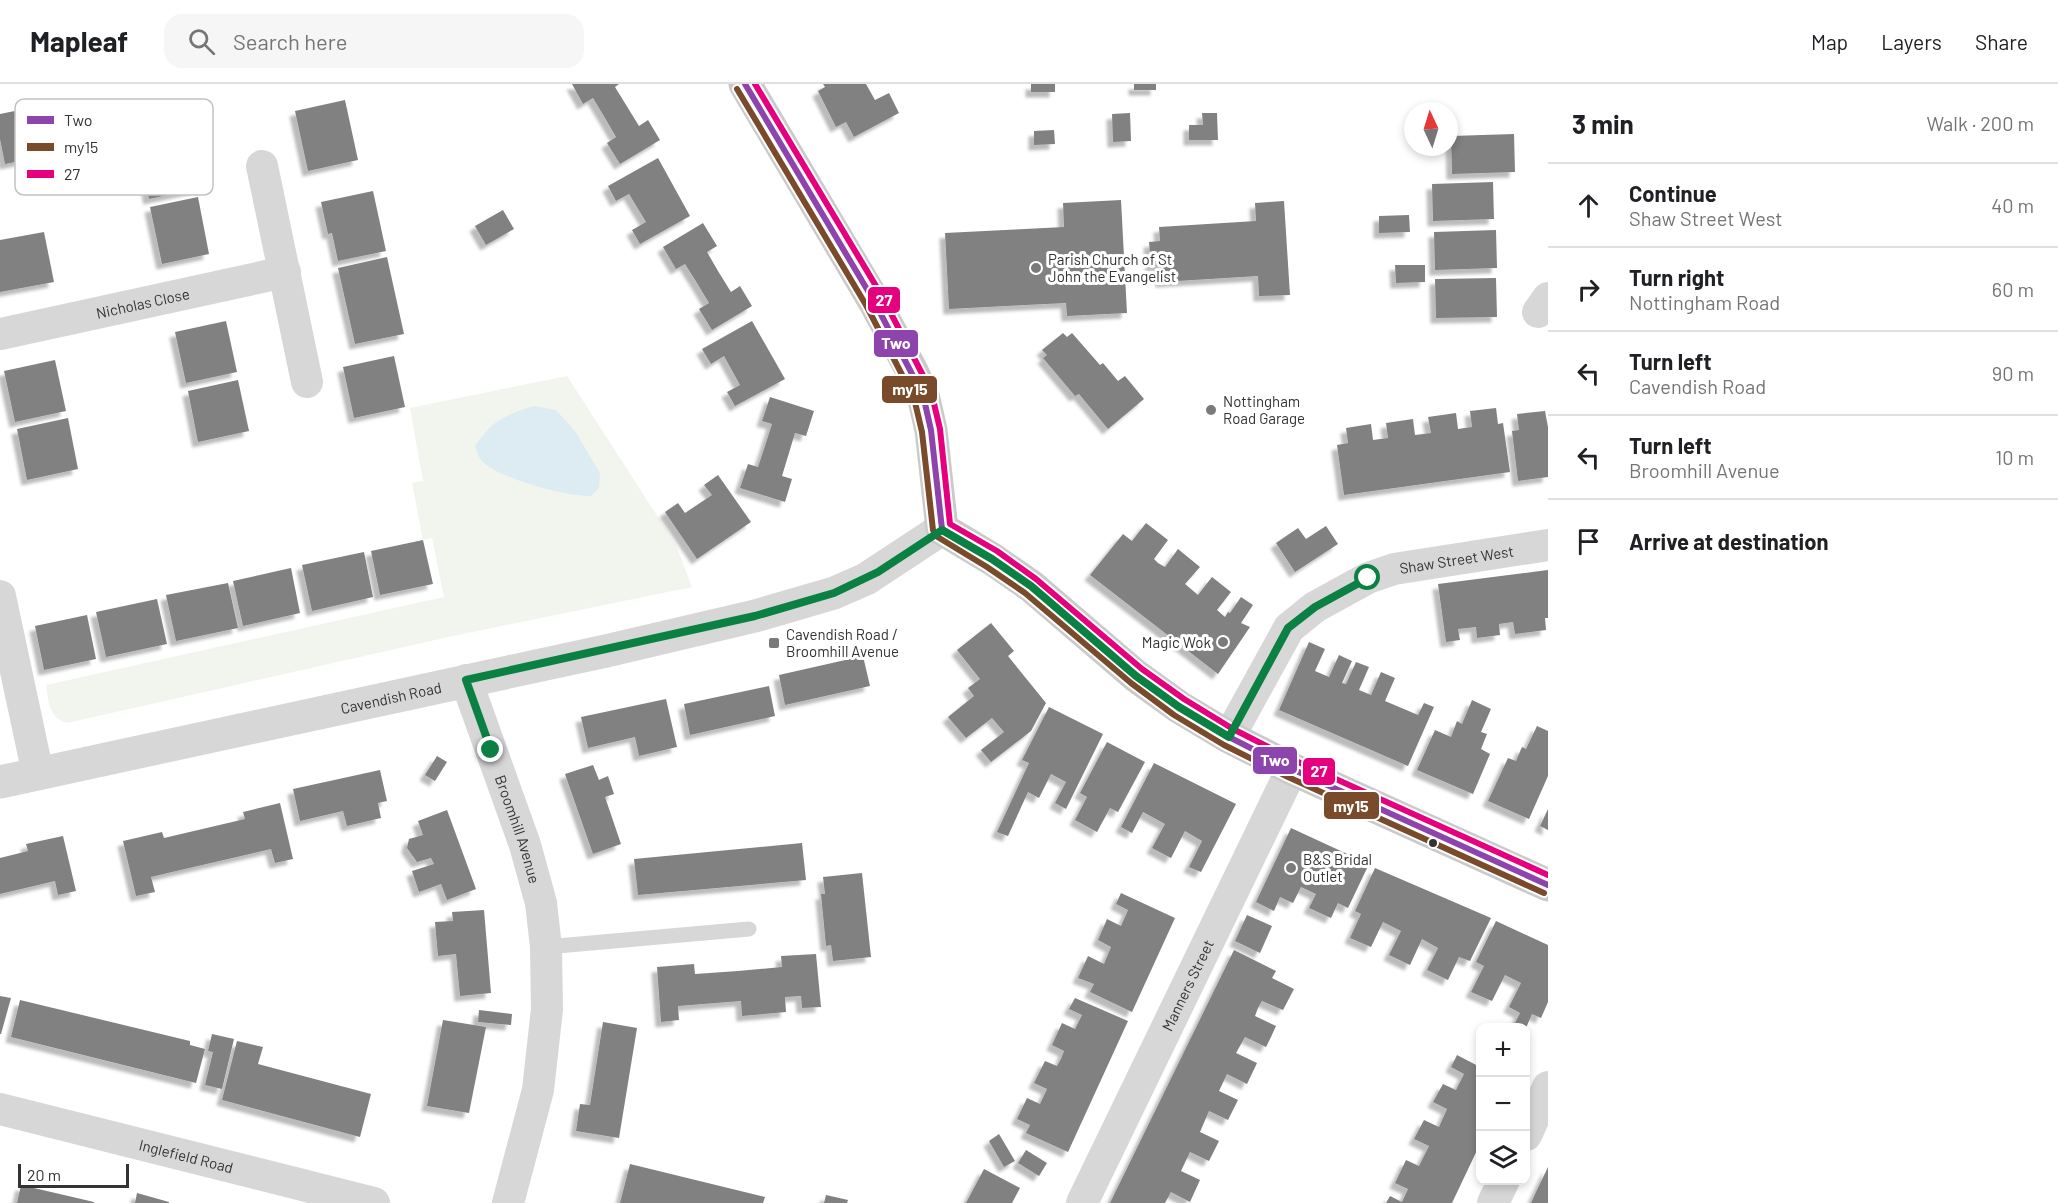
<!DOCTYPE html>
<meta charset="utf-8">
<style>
:root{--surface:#fff;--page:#f6f6f6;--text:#202124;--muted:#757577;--line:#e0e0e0}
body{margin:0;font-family:Barlow,sans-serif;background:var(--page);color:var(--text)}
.controls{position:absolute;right:18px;bottom:18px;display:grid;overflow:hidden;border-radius:12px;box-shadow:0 3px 9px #0003}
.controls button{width:54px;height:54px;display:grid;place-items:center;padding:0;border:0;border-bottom:2px solid var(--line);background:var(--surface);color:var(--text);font:30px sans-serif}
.compass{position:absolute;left:1404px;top:18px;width:54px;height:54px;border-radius:50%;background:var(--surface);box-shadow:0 3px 9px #0003;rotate:356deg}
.scale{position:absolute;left:18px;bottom:15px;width:111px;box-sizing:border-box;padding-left:6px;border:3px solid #333;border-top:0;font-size:16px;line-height:21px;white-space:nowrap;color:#333;-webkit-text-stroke:4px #fff;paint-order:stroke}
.stop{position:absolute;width:18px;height:18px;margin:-14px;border:4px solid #0b8043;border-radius:50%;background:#fff}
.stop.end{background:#0b8043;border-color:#fff;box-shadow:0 2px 6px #0008}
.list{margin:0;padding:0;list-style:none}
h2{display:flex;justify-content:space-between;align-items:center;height:78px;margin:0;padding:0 24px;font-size:26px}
h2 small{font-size:20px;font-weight:400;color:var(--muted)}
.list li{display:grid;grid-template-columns:39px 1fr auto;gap:18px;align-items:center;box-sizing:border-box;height:84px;padding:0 24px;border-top:2px solid var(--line)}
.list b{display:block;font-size:22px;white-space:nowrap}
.list p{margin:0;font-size:20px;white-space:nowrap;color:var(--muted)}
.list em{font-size:20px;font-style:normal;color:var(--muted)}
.icon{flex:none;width:33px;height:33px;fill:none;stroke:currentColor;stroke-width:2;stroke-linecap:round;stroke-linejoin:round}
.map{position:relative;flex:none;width:1548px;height:1119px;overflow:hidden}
header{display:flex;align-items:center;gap:36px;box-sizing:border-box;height:84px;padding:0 30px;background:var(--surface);border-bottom:2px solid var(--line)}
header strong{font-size:28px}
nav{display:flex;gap:33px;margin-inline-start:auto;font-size:21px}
.search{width:420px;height:54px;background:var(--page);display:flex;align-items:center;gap:15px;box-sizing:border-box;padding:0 21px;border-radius:18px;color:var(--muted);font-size:22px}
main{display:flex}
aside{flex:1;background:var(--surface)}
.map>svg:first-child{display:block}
.green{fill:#f1f5ed}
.water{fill:#ddebf3}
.building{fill:#818181;filter:url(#shadow)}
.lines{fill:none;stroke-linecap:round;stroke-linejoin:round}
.service{stroke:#d7d7d7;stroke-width:15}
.minor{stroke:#d7d7d7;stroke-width:32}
.tertiary{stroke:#d7d7d7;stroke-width:33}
.primary{stroke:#cacaca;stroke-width:33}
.bus-1-casing{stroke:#fff;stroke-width:10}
.bus-2-casing{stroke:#fff;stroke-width:10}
.bus-3-casing{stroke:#fff;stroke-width:10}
.bus-1{stroke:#8e44ad;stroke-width:6}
.bus-2{stroke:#7a4b2a;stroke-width:6}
.bus-3{stroke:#e5007d;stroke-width:6}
.route{stroke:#0b8043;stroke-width:8}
.poi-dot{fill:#7a7a7a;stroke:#fff;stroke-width:2}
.bus-dot{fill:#333;stroke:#fff;stroke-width:2}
.labels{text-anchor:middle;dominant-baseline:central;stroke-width:6;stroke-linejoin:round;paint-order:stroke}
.poi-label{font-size:15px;fill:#333;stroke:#fff;text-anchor:start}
.street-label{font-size:15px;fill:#333;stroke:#fff}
.key{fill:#fff;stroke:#c2c2c2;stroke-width:1.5}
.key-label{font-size:16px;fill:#333}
.line-badge{stroke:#fff;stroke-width:2}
.badge-label{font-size:16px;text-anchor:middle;font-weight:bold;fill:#fff}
</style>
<header>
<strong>Mapleaf</strong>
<div class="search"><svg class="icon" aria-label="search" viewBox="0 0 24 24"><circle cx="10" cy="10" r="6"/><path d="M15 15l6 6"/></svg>Search here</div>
<nav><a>Map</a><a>Layers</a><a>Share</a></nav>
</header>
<main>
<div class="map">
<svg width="1548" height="1119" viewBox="0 0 1548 1119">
<defs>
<filter id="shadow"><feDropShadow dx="-5.5" dy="5.5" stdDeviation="1.5" flood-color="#0004"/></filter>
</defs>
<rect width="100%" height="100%" fill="#fff"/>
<path class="green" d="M567,292L676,461L692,503L453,552L67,639C48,633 49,618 46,601L444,513L432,454L423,456L412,399L423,397L410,324Z"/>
<path class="water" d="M534,322L556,326L575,347L600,389L599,404L591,412C567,413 502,395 484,379C479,375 477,368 475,362C492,337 504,331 534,322Z"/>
<g class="building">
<path d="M572,0H619L615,3L639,42L648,36L660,56L620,80L607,59L616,53L605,34L593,14L583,20Z"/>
<path d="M823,0H866L875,16L889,9L899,29L854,53L846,38L836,43L818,7L825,3Z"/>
<rect x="1031" y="0" width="24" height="8"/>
<rect x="1134" y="0" width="22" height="6"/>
<path d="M345,16L358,76L308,87L295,27Z"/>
<path d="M44,21L55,70L5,80L0,55V30Z"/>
<path d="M1130,29L1131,57L1113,58L1112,30Z"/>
<path d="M1202,29H1217L1218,56H1189V41H1203Z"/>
<path d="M1054,46L1055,60L1034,61V47Z"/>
<path d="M185,49L196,105L149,115L137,59Z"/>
<path d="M1514,50L1515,88L1452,90L1451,52Z"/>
<path d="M658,74L690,132L640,160L632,146L646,138L629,110L616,117L608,102Z"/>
<path d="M1493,98L1494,135L1433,137L1432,100Z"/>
<path d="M373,107L386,167L338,177L332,149L328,150L321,118Z"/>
<path d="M198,113L209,170L162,180L150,123Z"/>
<path d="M1121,116L1127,229L1067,232L1066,219L949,225L945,149L1064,143L1063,119Z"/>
<path d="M1284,117L1290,211L1259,212L1258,192L1161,198L1160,182H1151L1149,158L1160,157L1159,143L1256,137L1255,119Z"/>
<path d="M503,126L514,145L486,161L475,142Z"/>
<path d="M1409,131L1410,148L1379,149V132Z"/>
<path d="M703,139L717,162L707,168L718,187L731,208L740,202L752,222L712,246L699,225L709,219L697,199L685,180L676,185L663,163Z"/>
<path d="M1496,146L1497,184L1435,186L1434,148Z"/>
<path d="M44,148L54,198L0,208V156Z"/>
<path d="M387,173L404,250L355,260L338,184Z"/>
<path d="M1395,181H1425V198L1396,199Z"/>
<path d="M1496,194L1497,233L1436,234L1435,195Z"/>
<path d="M226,237L237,288L186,299L175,248Z"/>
<path d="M752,237L785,295L735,322L727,308L740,301L724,272L711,280L702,265Z"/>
<path d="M1063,249L1067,253L1072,249L1100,281L1103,279L1118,297L1125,292L1144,315L1108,345L1079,310L1075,312L1043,274L1047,271L1042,266Z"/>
<path d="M394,272L405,323L354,334L343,283Z"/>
<path d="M55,276L66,327L15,338L4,287Z"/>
<path d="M238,296L249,347L198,358L188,307Z"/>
<path d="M770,313L814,327L806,352L795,349L782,392L792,395L785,418L740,404L748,380L758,383L765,362L772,340L762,337Z"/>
<path d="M1496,324L1498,340L1503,339L1510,388L1344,411L1337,361L1348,359L1346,344L1371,340L1373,356L1388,354L1386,339L1413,335L1415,351L1431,349L1428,333L1456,329L1458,345L1472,343L1470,327Z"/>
<path d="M1545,327L1548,343V393L1518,397L1512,347L1519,346L1517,330Z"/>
<path d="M68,334L78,385L27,396L17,345Z"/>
<path d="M718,391L751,438L697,475L665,428L678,419L685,429L712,411L704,401Z"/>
<path d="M1146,439L1168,456L1154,475L1158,479L1165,483L1178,465L1200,483L1185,500L1191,505L1198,511L1212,493L1231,508L1217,526L1225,533L1228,528L1230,529L1241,513L1253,521L1241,539L1250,543L1218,590L1090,491L1123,450L1132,457Z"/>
<path d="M1326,442L1338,460L1295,488L1276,459L1298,444L1306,455Z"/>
<path d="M423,456L433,500L380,511L371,467Z"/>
<path d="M364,468L373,513L312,527L302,481Z"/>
<path d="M291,484L300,529L243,542L233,497Z"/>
<path d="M1548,486V534H1545L1546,546L1515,550L1513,538L1499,540L1500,551L1477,554L1476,543L1458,545L1460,556L1446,558L1438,500Z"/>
<path d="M228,499L238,544L176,557L166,511Z"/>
<path d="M157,515L167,560L106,573L96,528Z"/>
<path d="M87,531L96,575L44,586L35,542Z"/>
<path d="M991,539L1014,567L1008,572L1046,619L1031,647L991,678L981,666L1004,648L992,634L966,654L948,633L974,612L968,604L980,595L957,566Z"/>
<path d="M1309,558L1325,565L1315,587L1329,593L1339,571L1352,577L1342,599L1346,600L1356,578L1369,583L1359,606L1371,611L1381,588L1395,594L1385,617L1418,631L1424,619L1434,623L1408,682L1279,626Z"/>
<path d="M863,572L870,602L785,621L779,591Z"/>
<path d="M769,602L775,632L690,651L684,620Z"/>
<path d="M666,615L677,663L639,672L635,653L588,664L581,633Z"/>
<path d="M1472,616L1491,625L1481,648L1487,650L1481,665L1490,670L1473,710L1417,686L1435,646L1451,653L1457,637L1462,640Z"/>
<path d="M1049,623L1103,650L1066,725L1055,719L1066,698L1051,690L1039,714L1028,708L1008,752L997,748L1029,679L1022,676Z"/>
<path d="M1537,642L1548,647V692L1529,735L1488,717L1508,674L1516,677L1522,663L1526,665Z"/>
<path d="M1107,658L1145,678L1118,728L1110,724L1097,748L1075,736L1087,713L1080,709Z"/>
<path d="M437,672L447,678L435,697L425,691Z"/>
<path d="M1154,679L1236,720L1201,788L1189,783L1202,757L1185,747L1171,774L1152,764L1165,740L1143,728L1132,749L1121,743Z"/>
<path d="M593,681L599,696L608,692L614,710L605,713L621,760L593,770L565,690Z"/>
<path d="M380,686L387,717L378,719L381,734L347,742L343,727L300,737L293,705Z"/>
<path d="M280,719L293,775L275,779L271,765L172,788L151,793L155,808L136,812L123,757L162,748L164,754L245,735L243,728Z"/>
<path d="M1548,725V746L1540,742Z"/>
<path d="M447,726L476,805L447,816L441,800L419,808L412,787L434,780L431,774L417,778L407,764L409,755L423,751L418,737Z"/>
<path d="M1291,744L1369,780L1348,824L1338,819L1331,834L1309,824L1316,810L1301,803L1293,819L1280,813L1274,827L1256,818Z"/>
<path d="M63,752L76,807L58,811L55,797L0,810V774L28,767L26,760Z"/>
<path d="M802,759L806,796L638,811L634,775Z"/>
<path d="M1375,784L1491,834L1470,877L1459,873L1448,896L1427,886L1438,864L1422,855L1410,881L1389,871L1401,847L1383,838L1371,863L1350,854L1361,830L1355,827Z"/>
<path d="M862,789L871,873L833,877L831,861L826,862L821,810H825L823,793Z"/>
<path d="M1121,809L1175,834L1132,928L1090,908L1094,900L1078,894L1088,872L1104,880L1111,863L1098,856L1107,835L1121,842L1128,826L1116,820Z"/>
<path d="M484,826L491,909L460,912L456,870L438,872L435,838L453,837L452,828Z"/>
<path d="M1247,831L1272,842L1260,869L1235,857Z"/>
<path d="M1496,837L1548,861V918L1541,934L1532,930L1526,944L1515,939L1520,929L1509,923L1521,899L1505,891L1492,917L1471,908L1484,882L1476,878Z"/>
<path d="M1234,866L1276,887L1272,894L1294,905L1283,926L1262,917L1258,924L1255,932L1276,942L1271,953L1266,963L1245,953L1236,969L1257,979L1247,1000L1227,990L1219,1007L1238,1016L1228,1036L1209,1027L1200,1048L1219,1057L1209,1077L1190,1068L1181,1087L1200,1096L1190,1118L1171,1108L1165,1119H1110Z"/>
<path d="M816,870L821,923L802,924L801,912L785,913L786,928L742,932L741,917L678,922L679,936L661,938L657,883L694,880L695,890L738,887L782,883L781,872Z"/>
<path d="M0,912L11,914L1,950H0Z"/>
<path d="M1075,914L1128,937L1068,1068L1026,1049L1030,1041L1017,1035L1027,1014L1040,1020L1047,1005L1034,999L1045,977L1057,982L1061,975L1064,967L1052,961L1062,939L1075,945L1082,931L1069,925Z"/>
<path d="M20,916L190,957V961L205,965L196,999L11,953Z"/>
<path d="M479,926L512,930L511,941L478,938Z"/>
<path d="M443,936L486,943L469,1029L427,1022Z"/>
<path d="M603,938L637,944L619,1054L576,1047L580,1020L590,1021Z"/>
<path d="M212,950L234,955L222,1005L205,1001L213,968L208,967Z"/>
<path d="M237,957L263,963L258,980L371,1010L360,1053L222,1016Z"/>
<path d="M1457,971L1480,983V1060L1452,1119H1386L1390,1112L1402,1118L1408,1105L1395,1099L1406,1076L1419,1082L1429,1062L1414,1055L1424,1036L1439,1043L1447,1025L1433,1018L1443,1000L1456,1006L1464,990L1451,983Z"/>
<path d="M999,1050L1015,1077L1004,1083L989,1057Z"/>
<path d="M1026,1066L1047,1079L1039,1092L1018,1079Z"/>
<path d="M630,1080L765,1113L763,1119H620Z"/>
<path d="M1548,1083V1119H1531L1536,1108Z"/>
<path d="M984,1085L1020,1104L1012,1119H966Z"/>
<path d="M21,1101L94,1118V1119H17Z"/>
<path d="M137,1109L169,1118V1119H135Z"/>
<path d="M826,1111L848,1116L847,1119H824Z"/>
</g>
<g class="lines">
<path class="service" d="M546,863L749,845"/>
<g class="minor">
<path d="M262,82L307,298"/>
<path d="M1538,228L1548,214"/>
<path id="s1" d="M0,250L285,188"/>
<path d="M0,512L38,690"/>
<path id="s2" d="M466,596L525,761L541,819L546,863L547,925L538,1006L508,1119"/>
<path id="s3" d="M1229,653L1289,544L1315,523L1368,494L1394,485L1548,461"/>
<path id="s4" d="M0,1025L374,1119"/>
<path d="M1526,1051L1548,1003"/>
<path id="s5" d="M1082,1119L1292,685"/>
<path d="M1493,1119L1504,1096"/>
</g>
<path class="tertiary" id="s6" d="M0,698L606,567L755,532L834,509L866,495L942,445"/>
<path class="primary" d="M745,0L874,217L912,287L923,311L931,346L942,445L992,475L1031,502L1136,592L1179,623L1229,653L1292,685L1548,801"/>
<g class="bus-1-casing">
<path id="bus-1" d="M745,0L874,217L923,311L931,346L942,445L992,475L1031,502L1136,592L1179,623L1229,653L1292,685L1548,801"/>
</g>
<g class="bus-2-casing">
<path id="bus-2" d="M737,5L866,221L914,314L922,348L933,446L936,452L987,483L1025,509L1131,599L1174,631L1224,661L1288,693L1544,809"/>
</g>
<g class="bus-3-casing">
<path id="bus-3" d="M755,0L882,212L931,307L940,345L950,440L997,467L1036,495L1142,585L1184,615L1233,645L1296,677L1548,791"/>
</g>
<use href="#bus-1" class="bus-1"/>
<use href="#bus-2" class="bus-2"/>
<use href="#bus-3" class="bus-3"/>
</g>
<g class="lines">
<path class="route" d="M491,666L466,596L755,532L834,509L878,488L942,446L992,475L1031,502L1136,592L1179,623L1229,653L1288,544L1315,523L1368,494"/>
</g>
<g class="poi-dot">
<circle cx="1036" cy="184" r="6"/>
<circle cx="1211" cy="326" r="6"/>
<circle cx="1223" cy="558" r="6"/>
<rect x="768" y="553" width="12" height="12" rx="3"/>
<circle cx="1291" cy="784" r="6"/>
</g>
<circle class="bus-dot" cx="1433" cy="759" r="5"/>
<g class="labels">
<g class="poi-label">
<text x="1048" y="175">Parish Church of St<tspan x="1048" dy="17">John the Evangelist</tspan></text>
<text x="1223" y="317">Nottingham<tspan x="1223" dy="17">Road Garage</tspan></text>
<text x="786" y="550">Cavendish Road /<tspan x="786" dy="17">Broomhill Avenue</tspan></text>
<text x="1211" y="558" text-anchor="end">Magic Wok</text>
<text x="1303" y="775">B&amp;S Bridal<tspan x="1303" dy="17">Outlet</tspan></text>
</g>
<g class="street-label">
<text stroke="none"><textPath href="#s1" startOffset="146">Nicholas Close</textPath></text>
<text stroke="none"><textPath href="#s3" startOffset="309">Shaw Street West</textPath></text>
<text stroke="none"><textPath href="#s6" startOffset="400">Cavendish Road</textPath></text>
<text stroke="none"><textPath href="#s2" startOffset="158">Broomhill Avenue</textPath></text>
<text stroke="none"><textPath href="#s5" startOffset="242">Manners Street</textPath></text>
<text stroke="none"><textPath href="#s4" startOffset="192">Inglefield Road</textPath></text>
</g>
</g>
<rect x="15" y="15" width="198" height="96" rx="9" class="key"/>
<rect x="27" y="32" width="27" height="8" fill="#8e44ad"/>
<rect x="27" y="59" width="27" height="8" fill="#7a4b2a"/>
<rect x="27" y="86" width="27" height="8" fill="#e5007d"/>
<g class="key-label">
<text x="64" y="42">Two</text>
<text x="64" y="69">my15</text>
<text x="64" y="96">27</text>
</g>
<g class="line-badge">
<rect x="867" y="202" width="34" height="28" rx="6" fill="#e5007d"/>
<rect x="873" y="245" width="46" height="29" rx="6" fill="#8e44ad"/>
<rect x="881" y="291" width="57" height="29" rx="6" fill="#7a4b2a"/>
<rect x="1252" y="662" width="46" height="29" rx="6" fill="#8e44ad"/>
<rect x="1302" y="673" width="34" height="29" rx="6" fill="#e5007d"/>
<rect x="1323" y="707" width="57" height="29" rx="6" fill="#7a4b2a"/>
</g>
<g class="badge-label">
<text x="884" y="222">27</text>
<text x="896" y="265">Two</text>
<text x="910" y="311">my15</text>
<text x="1275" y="682">Two</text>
<text x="1319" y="693">27</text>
<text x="1351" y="728">my15</text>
</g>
</svg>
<div class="controls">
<button>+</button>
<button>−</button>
<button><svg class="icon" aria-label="layers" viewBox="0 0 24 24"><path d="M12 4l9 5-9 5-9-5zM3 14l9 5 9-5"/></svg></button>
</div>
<svg class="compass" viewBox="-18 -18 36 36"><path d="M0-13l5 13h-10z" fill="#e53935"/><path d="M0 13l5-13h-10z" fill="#757577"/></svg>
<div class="scale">20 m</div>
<div class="stop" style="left:1368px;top:494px"></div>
<div class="stop end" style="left:491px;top:666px"></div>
</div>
<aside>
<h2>3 min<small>Walk · 200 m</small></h2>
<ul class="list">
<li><svg class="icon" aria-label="ahead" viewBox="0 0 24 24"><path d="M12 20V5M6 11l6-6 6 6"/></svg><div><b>Continue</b><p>Shaw Street West</p></div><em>40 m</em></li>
<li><svg class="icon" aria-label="right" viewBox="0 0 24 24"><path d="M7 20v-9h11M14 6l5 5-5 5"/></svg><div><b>Turn right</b><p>Nottingham Road</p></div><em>60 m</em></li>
<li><svg class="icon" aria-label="left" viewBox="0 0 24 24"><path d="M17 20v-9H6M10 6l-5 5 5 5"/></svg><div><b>Turn left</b><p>Cavendish Road</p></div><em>90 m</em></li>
<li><svg class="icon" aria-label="left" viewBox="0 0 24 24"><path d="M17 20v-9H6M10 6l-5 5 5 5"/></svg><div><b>Turn left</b><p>Broomhill Avenue</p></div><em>10 m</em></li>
<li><svg class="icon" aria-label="arrive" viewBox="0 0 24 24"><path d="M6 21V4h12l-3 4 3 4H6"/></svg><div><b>Arrive at destination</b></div></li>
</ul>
</aside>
</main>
